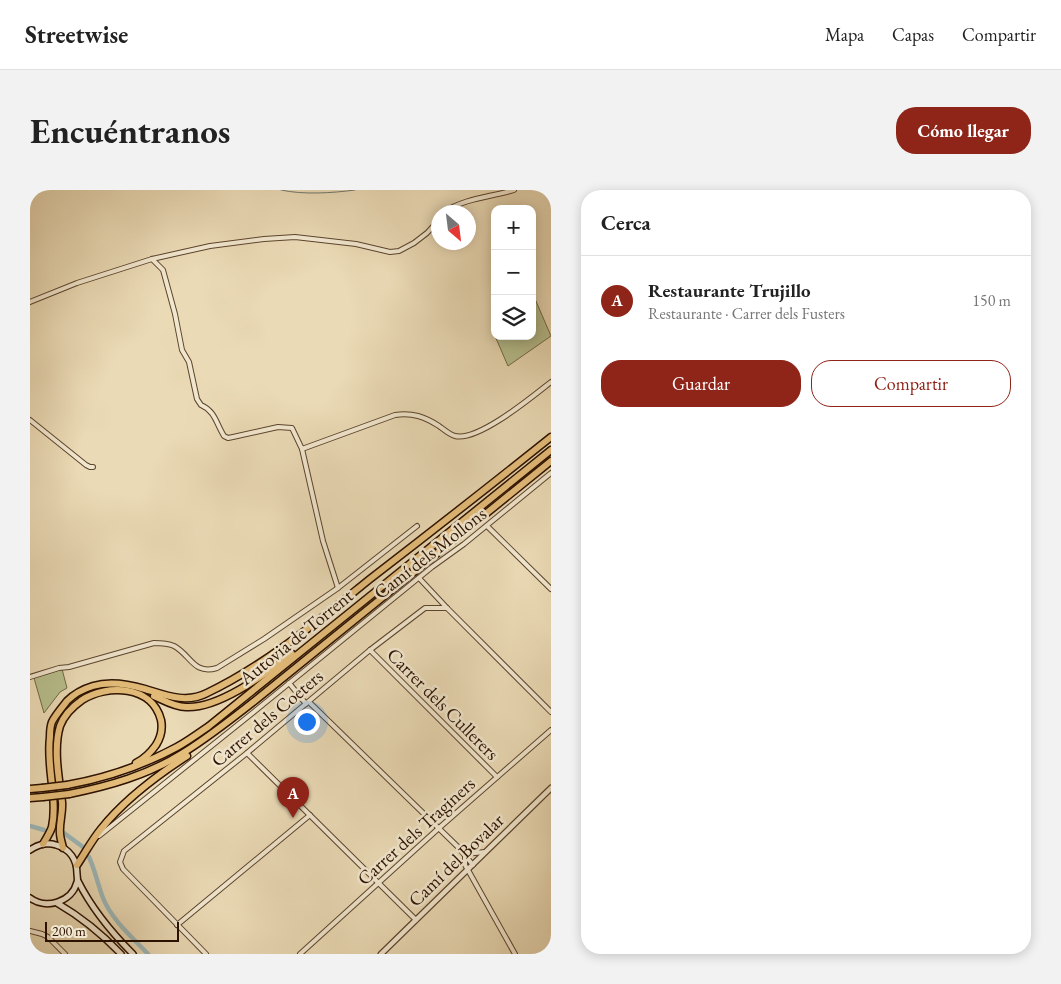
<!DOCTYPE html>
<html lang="es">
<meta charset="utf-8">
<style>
:root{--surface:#fff;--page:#f2f2f2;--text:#222;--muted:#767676;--line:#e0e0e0;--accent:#8f2418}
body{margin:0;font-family:"EB Garamond",serif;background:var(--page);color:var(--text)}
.controls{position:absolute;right:15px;top:15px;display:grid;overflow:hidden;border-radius:10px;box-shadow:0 2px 12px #0003}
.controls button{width:45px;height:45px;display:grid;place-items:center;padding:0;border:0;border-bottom:1px solid var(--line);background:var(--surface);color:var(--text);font:25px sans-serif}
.compass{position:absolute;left:401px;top:15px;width:45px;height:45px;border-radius:50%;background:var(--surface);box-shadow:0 2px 12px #0003;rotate:152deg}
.scale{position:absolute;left:15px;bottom:12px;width:134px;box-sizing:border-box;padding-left:5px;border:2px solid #2d1200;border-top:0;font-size:14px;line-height:18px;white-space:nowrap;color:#2d1200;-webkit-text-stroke:4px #f1e7cf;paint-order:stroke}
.you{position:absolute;left:276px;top:531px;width:18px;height:18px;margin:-12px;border:4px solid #fff;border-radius:50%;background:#1a73e8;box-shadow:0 0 0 8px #1a73e833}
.badge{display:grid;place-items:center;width:32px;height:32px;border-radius:50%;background:var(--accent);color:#fff;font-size:16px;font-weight:700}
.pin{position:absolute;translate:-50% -41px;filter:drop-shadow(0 1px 2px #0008)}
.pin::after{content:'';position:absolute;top:26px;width:18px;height:15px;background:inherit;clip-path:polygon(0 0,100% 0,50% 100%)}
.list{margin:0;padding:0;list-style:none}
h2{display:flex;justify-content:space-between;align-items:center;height:65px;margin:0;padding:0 20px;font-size:21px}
h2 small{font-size:16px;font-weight:400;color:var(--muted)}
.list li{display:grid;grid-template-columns:32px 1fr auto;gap:15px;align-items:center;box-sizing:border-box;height:90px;padding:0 20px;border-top:1px solid var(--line)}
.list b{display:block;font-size:19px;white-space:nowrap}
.list p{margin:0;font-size:16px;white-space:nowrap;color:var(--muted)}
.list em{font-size:16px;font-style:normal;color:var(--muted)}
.actions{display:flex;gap:10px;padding:15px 20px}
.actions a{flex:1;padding:11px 0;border:1px solid var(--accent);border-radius:20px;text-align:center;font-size:18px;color:var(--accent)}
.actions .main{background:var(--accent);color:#fff}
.icon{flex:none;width:28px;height:28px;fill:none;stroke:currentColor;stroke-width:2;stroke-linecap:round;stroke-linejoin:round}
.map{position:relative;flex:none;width:521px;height:764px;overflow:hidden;border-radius:20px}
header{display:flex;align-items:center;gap:30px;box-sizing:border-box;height:70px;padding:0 25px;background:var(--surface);border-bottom:1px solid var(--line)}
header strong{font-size:24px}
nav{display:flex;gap:28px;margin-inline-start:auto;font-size:18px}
.intro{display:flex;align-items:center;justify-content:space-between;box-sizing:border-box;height:120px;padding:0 30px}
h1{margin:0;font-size:35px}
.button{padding:12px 22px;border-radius:20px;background:var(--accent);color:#fff;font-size:18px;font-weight:700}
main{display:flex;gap:30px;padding:0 30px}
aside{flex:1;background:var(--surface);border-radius:20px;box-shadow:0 2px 12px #0003}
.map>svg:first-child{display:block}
.green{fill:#b7bf8d;stroke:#726846}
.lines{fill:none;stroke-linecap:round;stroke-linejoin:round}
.stream{stroke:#70766f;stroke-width:1}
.canal{stroke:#9db8b9;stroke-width:4.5}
.minor-casing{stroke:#5c442d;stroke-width:6}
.tertiary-casing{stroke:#5c442d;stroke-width:7}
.secondary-casing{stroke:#2d1200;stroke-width:8}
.motorway-casing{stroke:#2d1200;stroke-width:9}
.minor{stroke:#f1e7cf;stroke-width:4}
.tertiary{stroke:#f1e7cf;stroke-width:4.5}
.secondary{stroke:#f1e7cf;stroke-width:5}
.motorway{stroke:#e5bd7a;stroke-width:6}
.motorway-bridge-casing{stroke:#2d1200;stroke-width:9;stroke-linecap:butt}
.motorway-bridge{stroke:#e5bd7a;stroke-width:6}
.labels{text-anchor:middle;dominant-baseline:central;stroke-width:5;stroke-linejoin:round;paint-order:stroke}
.street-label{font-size:19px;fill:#2d1200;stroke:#f1e7cf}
</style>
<header>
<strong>Streetwise</strong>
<nav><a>Mapa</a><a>Capas</a><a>Compartir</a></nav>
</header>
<div class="intro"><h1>Encuéntranos</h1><a class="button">Cómo llegar</a></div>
<main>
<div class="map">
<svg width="521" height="764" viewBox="0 0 521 764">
<rect width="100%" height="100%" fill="#eadab5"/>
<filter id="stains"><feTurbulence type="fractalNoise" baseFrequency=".004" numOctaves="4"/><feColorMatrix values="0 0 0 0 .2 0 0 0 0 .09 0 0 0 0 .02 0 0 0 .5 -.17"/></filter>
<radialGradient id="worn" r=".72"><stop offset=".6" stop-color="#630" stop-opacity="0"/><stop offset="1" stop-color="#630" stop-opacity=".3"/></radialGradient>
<g class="green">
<path d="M502,102L521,146L478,176L465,146H502Z"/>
<path d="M32,479L37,498L30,502L14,523L4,488Z"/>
</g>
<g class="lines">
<path class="stream" d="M251,0C273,5 303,3 325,0"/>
<g class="canal">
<path d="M0,636L14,640"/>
<path d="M34,643L53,657"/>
<path d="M59,667C65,680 68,695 73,708C82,730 102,747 118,764"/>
</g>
<g class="minor-casing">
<g id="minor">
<path d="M414,22C435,8 461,7 484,0"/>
<path d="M122,69L133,80L145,124L152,160L159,172L167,209L171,215C185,221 186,233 194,246L198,248L203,247L248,237L262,238L272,259L293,351L308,398"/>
<path d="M0,112L47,93L122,69L180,56L234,49L265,47L326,54L360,62L369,61L384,53L397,43L408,31"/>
<path d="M0,230L56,275L60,277H63"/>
<path d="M272,259L365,225C382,222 395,227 409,236C413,239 420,245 425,246C448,252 503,206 521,192"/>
<path d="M457,336L521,399"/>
<path d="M389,388L417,418L521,522"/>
<path d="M340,460L467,587"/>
<path d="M0,487L29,478L39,477L124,453C131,453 137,453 144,456C161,465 163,485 187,478L234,449L308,398L387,336"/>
<path d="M259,493L276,514"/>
<path d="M279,512L428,657L443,675"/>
<path d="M217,563L386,730"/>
<path d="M69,646L225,521L402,377L434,354L521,283"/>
<path d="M435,664L455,662"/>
<path d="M435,665V675L438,680L485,764"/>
<path d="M147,735L280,625"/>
<path d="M0,741L12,744L18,747L35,764"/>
<path d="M176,764L93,679L90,672L94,661L217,563L340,460L395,418H417"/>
<path d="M270,764L409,638L521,540"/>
</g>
</g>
<g class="tertiary-casing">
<path id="tertiary" d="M351,764L521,598"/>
</g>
<g class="secondary-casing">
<g id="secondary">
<path d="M0,660C7,655 17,652 26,655C40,659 47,670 47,684C47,685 48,691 47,692C42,712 16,720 0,708"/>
<path d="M48,691C62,719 81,742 103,764"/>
<path d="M27,713C51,727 72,744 91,764"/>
</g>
</g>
<g class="motorway-casing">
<g id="motorway">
<path d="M124,506C133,510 145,517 156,517C189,519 236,483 262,464"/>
<path d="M37,595C76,588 112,576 147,557C158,551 169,543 179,536L521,260"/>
<path d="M0,599L12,598"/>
<path d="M39,604C79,596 118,585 153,563C179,547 203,528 227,509L521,271"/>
<path d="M0,608L13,607"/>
<path d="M13,654C16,649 20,643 22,637C28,608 16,577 20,547C20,543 20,537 22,532C24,527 33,516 37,511C44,504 53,499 63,496C80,491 98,494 115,499C135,505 156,514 177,503C236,475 289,430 340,389C401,342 461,295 521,247"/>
<path d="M33,658C32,653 30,648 30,643C29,633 33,623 32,612C29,589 23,559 30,536C34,525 42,517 52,510C77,494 122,495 131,530C133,540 131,547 126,555C121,562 114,569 106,573"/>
<path d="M47,675C55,663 62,650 71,639C94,610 126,586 157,566"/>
</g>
</g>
<use href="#minor" class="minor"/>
<use href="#tertiary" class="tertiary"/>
<use href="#secondary" class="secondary"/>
<use href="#motorway" class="motorway"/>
<g class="motorway-bridge-casing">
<g id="motorway-bridge">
<path d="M12,598L37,595"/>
<path d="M13,607L39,604"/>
</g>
</g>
<use href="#motorway-bridge" class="motorway-bridge"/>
</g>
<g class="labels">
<g class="street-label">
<text transform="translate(400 363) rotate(-38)">Camí dels Mollons</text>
<text transform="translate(266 447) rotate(-39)">Autovia de Torrent</text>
<text transform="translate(413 514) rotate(45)">Carrer dels Cullerers</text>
<text transform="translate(237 528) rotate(-40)">Carrer dels Coeters</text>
<text transform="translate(386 641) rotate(-42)">Carrer dels Traginers</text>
<text transform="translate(426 670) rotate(-44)">Camí del Bovalar</text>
</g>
</g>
<rect width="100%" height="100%" filter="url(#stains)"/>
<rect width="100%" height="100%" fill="url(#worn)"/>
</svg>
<div class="controls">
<button>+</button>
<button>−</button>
<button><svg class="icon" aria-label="layers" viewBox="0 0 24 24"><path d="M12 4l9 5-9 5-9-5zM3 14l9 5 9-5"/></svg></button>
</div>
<svg class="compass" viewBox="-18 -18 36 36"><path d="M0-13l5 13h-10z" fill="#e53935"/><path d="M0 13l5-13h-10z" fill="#767676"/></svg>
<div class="scale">200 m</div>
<div class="you"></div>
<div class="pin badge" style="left:263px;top:628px">A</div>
</div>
<aside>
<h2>Cerca<small></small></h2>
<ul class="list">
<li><span class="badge">A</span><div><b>Restaurante Trujillo</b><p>Restaurante · Carrer dels Fusters</p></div><em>150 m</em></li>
</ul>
<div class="actions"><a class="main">Guardar</a><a>Compartir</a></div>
</aside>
</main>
